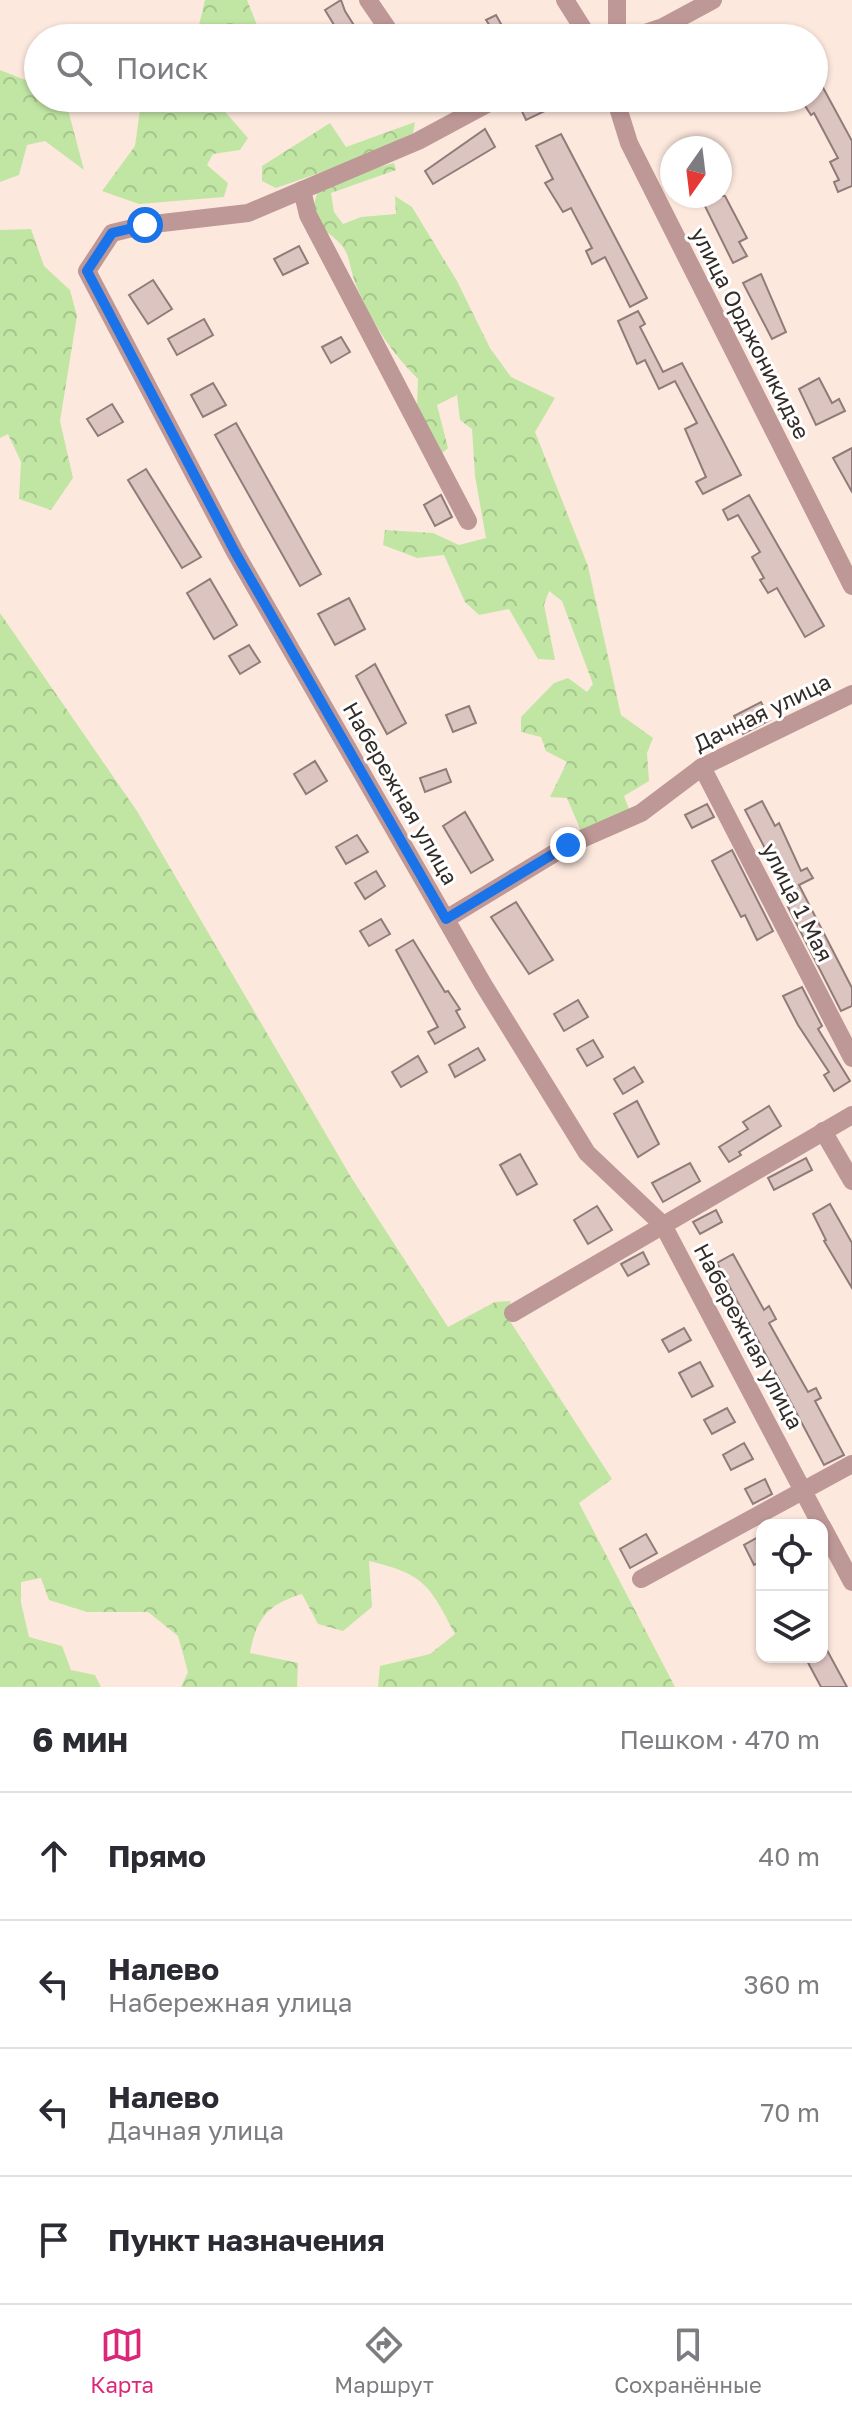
<!DOCTYPE html>
<html lang="ru">
<meta charset="utf-8">
<style>
:root{--surface:#fff;--page:#f7f7f7;--text:#2b2b33;--muted:#7c7c81;--line:#e1e1e2;--accent:#db2777}
body{margin:0;font-family:"Golos Text",sans-serif;background:var(--page);color:var(--text)}
.controls{position:absolute;right:24px;bottom:24px;display:grid;overflow:hidden;border-radius:16px;box-shadow:0 2px 6px #0004}
.controls button{width:72px;height:72px;display:grid;place-items:center;padding:0;border:0;border-bottom:2px solid var(--line);background:var(--surface);color:var(--text);font:40px sans-serif}
.compass{position:absolute;left:660px;top:136px;width:72px;height:72px;border-radius:50%;background:var(--surface);box-shadow:0 2px 6px #0004;rotate:194deg}
.stop{position:absolute;width:24px;height:24px;margin:-18px;border:6px solid #1a73e8;border-radius:50%;background:#fff}
.stop.end{background:#1a73e8;border-color:#fff;box-shadow:0 2px 8px #0008}
.list{margin:0;padding:0;list-style:none}
h2{display:flex;justify-content:space-between;align-items:center;height:104px;margin:0;padding:0 32px;font-size:34px}
h2 small{font-size:26px;font-weight:400;color:var(--muted)}
.list li{display:grid;grid-template-columns:52px 1fr auto;gap:24px;align-items:center;box-sizing:border-box;height:128px;padding:0 32px;border-top:2px solid var(--line)}
.list b{display:block;font-size:30px;white-space:nowrap}
.list p{margin:0;font-size:26px;white-space:nowrap;color:var(--muted)}
.list em{font-size:26px;font-style:normal;color:var(--muted)}
.icon{flex:none;width:44px;height:44px;fill:none;stroke:currentColor;stroke-width:2;stroke-linecap:round;stroke-linejoin:round}
.map{position:relative;flex:none;width:852px;height:1687px;overflow:hidden}
.search{position:absolute;background:var(--surface);box-shadow:0 2px 6px #0004;left:24px;right:24px;top:24px;height:88px;display:flex;align-items:center;gap:20px;box-sizing:border-box;padding:0 28px;border-radius:44px;color:var(--muted);font-size:30px}
.sheet{height:616px;background:var(--surface)}
nav{display:flex;justify-content:space-around;align-items:center;box-sizing:border-box;height:112px;border-top:2px solid var(--line);background:var(--surface);font-size:22px;color:var(--muted)}
nav a{display:grid;justify-items:center;gap:4px}
nav .on{color:var(--accent)}
.map>svg:first-child{display:block}
.forest{fill:url(#forest-crowns)}
.building{fill:#dcc4c1;stroke:#917b79;stroke-width:2}
.lines{fill:none;stroke-linecap:round;stroke-linejoin:round}
.minor{stroke:#be9897;stroke-width:18}
.route{stroke:#1a73e8;stroke-width:10}
.labels{text-anchor:middle;dominant-baseline:central;stroke-width:6;stroke-linejoin:round;paint-order:stroke}
.street-label{font-size:22px;fill:#332b27;stroke:#fff}
</style>
<div class="map">
<svg width="852" height="1687" viewBox="0 0 852 1687">
<defs>
<pattern id="forest-crowns" width="20" height="18" patternUnits="userSpaceOnUse" patternTransform="scale(2)"><rect width="20" height="18" fill="#c1e6a4"/><path d="M2 6a3 3 0 1 1 6 0M12 15a3 3 0 1 1 6 0" fill="none" stroke="#a6c58d"/></pattern>
</defs>
<rect width="100%" height="100%" fill="#fde8dd"/>
<g class="forest">
<path d="M205,0H247L257,25L271,38H196Z"/>
<path d="M0,70L38,85V98L66,102L84,170L45,141L27,145L19,175L0,182Z"/>
<path d="M131,98H213L248,138L240,150L213,154L207,165L228,183L224,197L139,204L102,191L135,146L140,110Z"/>
<path d="M415,122L413,133L348,163L276,188L262,181V166L330,123L346,147Z"/>
<path d="M394,163L396,170L331,193L334,212L343,224L361,217L396,214L395,196L412,207L457,281L490,348L511,377L555,398L535,432L588,566L621,715L653,738L647,753L649,781L624,796L629,809L581,831L567,798L550,797L567,762L546,751L541,737L521,732V717L554,683L568,678L587,692L593,684L562,601L549,591L544,605L555,660L538,659L509,609L479,615L465,602L444,555L417,558L383,545L385,530L433,533L459,545L486,538L475,476L472,429L460,420L457,395L437,405L448,448L440,455L417,405L418,379C392,353 374,326 359,292C343,257 358,252 319,227L313,208L317,193L340,178Z"/>
<path d="M31,229L44,266L70,290L77,316L60,421L73,478L51,510L19,499L21,462L8,434L0,438V230Z"/>
<path d="M0,613L137,811L351,1177L448,1327L495,1302L511,1301L506,1315L612,1479L579,1503L675,1687H378L380,1666L430,1654L455,1634C430,1586 425,1574 369,1561L372,1607L343,1631L318,1624L302,1594C269,1604 256,1618 250,1653L298,1663L297,1687H181L188,1672L178,1636L148,1612H87L49,1600L41,1578L21,1582V1603L29,1637L62,1646L71,1670L95,1675L101,1687H0Z"/>
</g>
<g class="building">
<path d="M341,0L345,11L362,38H342L325,10Z"/>
<path d="M496,15L505,31L492,38H469L490,26L486,20Z"/>
<path d="M814,71L852,141V186L838,192L834,182L839,180L830,162L838,158L814,113L811,115L800,98H814Z"/>
<path d="M538,98H544L549,109L526,120L520,107Z"/>
<path d="M485,129L495,147L433,184L425,171Z"/>
<path d="M561,134L647,298L630,307L605,257L592,264L586,251L592,248L571,208L563,212L545,183L553,179L536,146Z"/>
<path d="M700,196H725L747,238L739,242L747,256L733,263Z"/>
<path d="M299,246L308,263L283,275L274,259Z"/>
<path d="M761,274L786,332L772,339L743,283Z"/>
<path d="M153,280L172,309L148,324L129,295Z"/>
<path d="M638,311L645,324L640,327L663,372L682,363L741,475L703,494L696,482L706,477L685,429L697,423L675,381L659,389L645,360L637,364L618,321Z"/>
<path d="M204,319L213,335L177,355L168,339Z"/>
<path d="M341,337L350,352L331,363L322,347Z"/>
<path d="M819,378L832,403L839,399L845,411L816,425L799,389Z"/>
<path d="M213,383L226,405L203,417L191,395Z"/>
<path d="M112,404L123,422L98,436L87,419Z"/>
<path d="M236,423L321,574L300,586L215,435Z"/>
<path d="M852,448V492L833,458Z"/>
<path d="M146,469L201,557L182,568L128,480Z"/>
<path d="M441,495L452,517L435,526L424,505Z"/>
<path d="M749,495L824,626L805,637L777,588L768,593L760,580L764,578L752,557L760,552L738,515L728,520L723,510Z"/>
<path d="M210,579L237,625L214,639L187,593Z"/>
<path d="M349,598L365,629L335,645L318,614Z"/>
<path d="M249,645L260,662L240,674L229,656Z"/>
<path d="M375,664L406,723L387,734L356,676Z"/>
<path d="M761,702L770,720L743,734L734,716Z"/>
<path d="M469,706L476,723L453,732L446,715Z"/>
<path d="M315,761L327,781L306,794L294,774Z"/>
<path d="M446,769L451,782L425,792L420,778Z"/>
<path d="M762,801L775,826L779,823L801,871L807,868L813,878L799,885L852,988V1006L841,1011L788,907L794,904L745,810Z"/>
<path d="M707,804L714,817L692,828L685,815Z"/>
<path d="M465,812L493,860L471,873L443,826Z"/>
<path d="M357,835L368,852L346,864L336,847Z"/>
<path d="M732,850L773,931L757,940L745,915L741,917L712,861Z"/>
<path d="M376,871L385,886L365,899L355,883Z"/>
<path d="M516,902L553,960L529,974L491,917Z"/>
<path d="M381,919L390,934L369,946L360,931Z"/>
<path d="M413,940L445,992L448,991L460,1009L456,1011L465,1027L435,1044L428,1032L438,1027L396,950Z"/>
<path d="M802,987L822,1026L818,1029L850,1081L834,1091L824,1075L829,1072L798,1025L783,996Z"/>
<path d="M578,1000L588,1017L564,1031L554,1014Z"/>
<path d="M593,1040L603,1057L587,1066L577,1049Z"/>
<path d="M478,1048L485,1060L455,1077L449,1065Z"/>
<path d="M418,1056L427,1072L401,1087L392,1072Z"/>
<path d="M634,1067L643,1082L623,1094L614,1079Z"/>
<path d="M637,1101L659,1144L638,1157L614,1114Z"/>
<path d="M769,1106L781,1126L739,1152L741,1155L729,1162L719,1147L748,1129L743,1122Z"/>
<path d="M520,1154L537,1184L517,1195L500,1165Z"/>
<path d="M806,1158L812,1170L774,1190L768,1178Z"/>
<path d="M690,1163L700,1181L663,1202L652,1183Z"/>
<path d="M830,1204L852,1243V1288L824,1241L826,1240L813,1214Z"/>
<path d="M597,1206L612,1230L588,1244L574,1220Z"/>
<path d="M716,1210L722,1222L700,1234L693,1222Z"/>
<path d="M643,1252L649,1264L628,1276L621,1264Z"/>
<path d="M733,1254L764,1310L769,1306L776,1319L769,1323L808,1392L816,1388L821,1398L815,1401L844,1455L824,1465L717,1263Z"/>
<path d="M684,1328L691,1340L669,1352L662,1340Z"/>
<path d="M700,1362L713,1386L692,1397L679,1373Z"/>
<path d="M727,1408L735,1422L712,1434L704,1420Z"/>
<path d="M744,1443L753,1459L731,1470L723,1455Z"/>
<path d="M765,1479L772,1494L753,1504L745,1489Z"/>
<path d="M646,1534L657,1553L630,1568L620,1549Z"/>
<path d="M762,1535V1561L754,1565L744,1545Z"/>
<path d="M822,1641L847,1687H821L805,1657H822Z"/>
</g>
<g class="lines">
<g class="minor">
<path d="M368,0L394,38"/>
<path d="M565,0L589,38"/>
<path d="M617,38V0"/>
<path d="M630,38L663,27L713,0"/>
<path d="M449,98L478,108"/>
<path d="M498,98L418,141L248,213L145,225L112,233L87,271L235,552L483,984L587,1153L663,1225L821,1525"/>
<path d="M615,98L629,143L852,586"/>
<path d="M302,190L308,215L468,521"/>
<path d="M702,767L852,1058"/>
<path d="M446,919L568,845L641,813L702,767L852,694"/>
<path d="M823,1131L852,1181"/>
<path d="M513,1313L852,1115"/>
<path d="M822,1526L852,1582"/>
<path d="M641,1579L852,1464"/>
</g>
</g>
<g class="lines">
<path class="route" d="M145,225L112,233L87,271L235,552L446,919L568,845"/>
</g>
<g class="labels">
<g class="street-label">
<text transform="translate(751 333) rotate(63)">улица Орджоникидзе</text>
<text transform="translate(762 712) rotate(-26)">Дачная улица</text>
<text transform="translate(401 793) rotate(60)">Набережная улица</text>
<text transform="translate(798 902) rotate(63)">улица 1 Мая</text>
<text transform="translate(749 1336) rotate(62)">Набережная улица</text>
</g>
</g>
</svg>
<div class="controls">
<button><svg class="icon" aria-label="locate" viewBox="0 0 24 24"><circle cx="12" cy="12" r="6"/><path d="M12 2v4M12 18v4M2 12h4M18 12h4"/></svg></button>
<button><svg class="icon" aria-label="layers" viewBox="0 0 24 24"><path d="M12 4l9 5-9 5-9-5zM3 14l9 5 9-5"/></svg></button>
</div>
<svg class="compass" viewBox="-18 -18 36 36"><path d="M0-13l5 13h-10z" fill="#e53935"/><path d="M0 13l5-13h-10z" fill="#7c7c81"/></svg>
<div class="stop" style="left:145px;top:225px"></div>
<div class="stop end" style="left:568px;top:845px"></div>
<div class="search"><svg class="icon" aria-label="search" viewBox="0 0 24 24"><circle cx="10" cy="10" r="6"/><path d="M15 15l6 6"/></svg>Поиск</div>
</div>
<section class="sheet">
<h2>6 мин<small>Пешком · 470 m</small></h2>
<ul class="list">
<li><svg class="icon" aria-label="ahead" viewBox="0 0 24 24"><path d="M12 20V5M6 11l6-6 6 6"/></svg><div><b>Прямо</b></div><em>40 m</em></li>
<li><svg class="icon" aria-label="left" viewBox="0 0 24 24"><path d="M17 20v-9H6M10 6l-5 5 5 5"/></svg><div><b>Налево</b><p>Набережная улица</p></div><em>360 m</em></li>
<li><svg class="icon" aria-label="left" viewBox="0 0 24 24"><path d="M17 20v-9H6M10 6l-5 5 5 5"/></svg><div><b>Налево</b><p>Дачная улица</p></div><em>70 m</em></li>
<li><svg class="icon" aria-label="arrive" viewBox="0 0 24 24"><path d="M6 21V4h12l-3 4 3 4H6"/></svg><div><b>Пункт назначения</b></div></li>
</ul>
</section>
<nav>
<a class="on"><svg class="icon" aria-label="map" viewBox="0 0 24 24"><path d="M3 6l6-2 6 2 6-2v14l-6 2-6-2-6 2zM9 4v14M15 6v14"/></svg>Карта</a>
<a><svg class="icon" aria-label="directions" viewBox="0 0 24 24"><path d="M12 3l9 9-9 9-9-9zM9 14v-3h6M13 9l2 2-2 2"/></svg>Маршрут</a>
<a><svg class="icon" aria-label="saved" viewBox="0 0 24 24"><path d="M7 4h10v16l-5-4-5 4z"/></svg>Сохранённые</a>
</nav>
